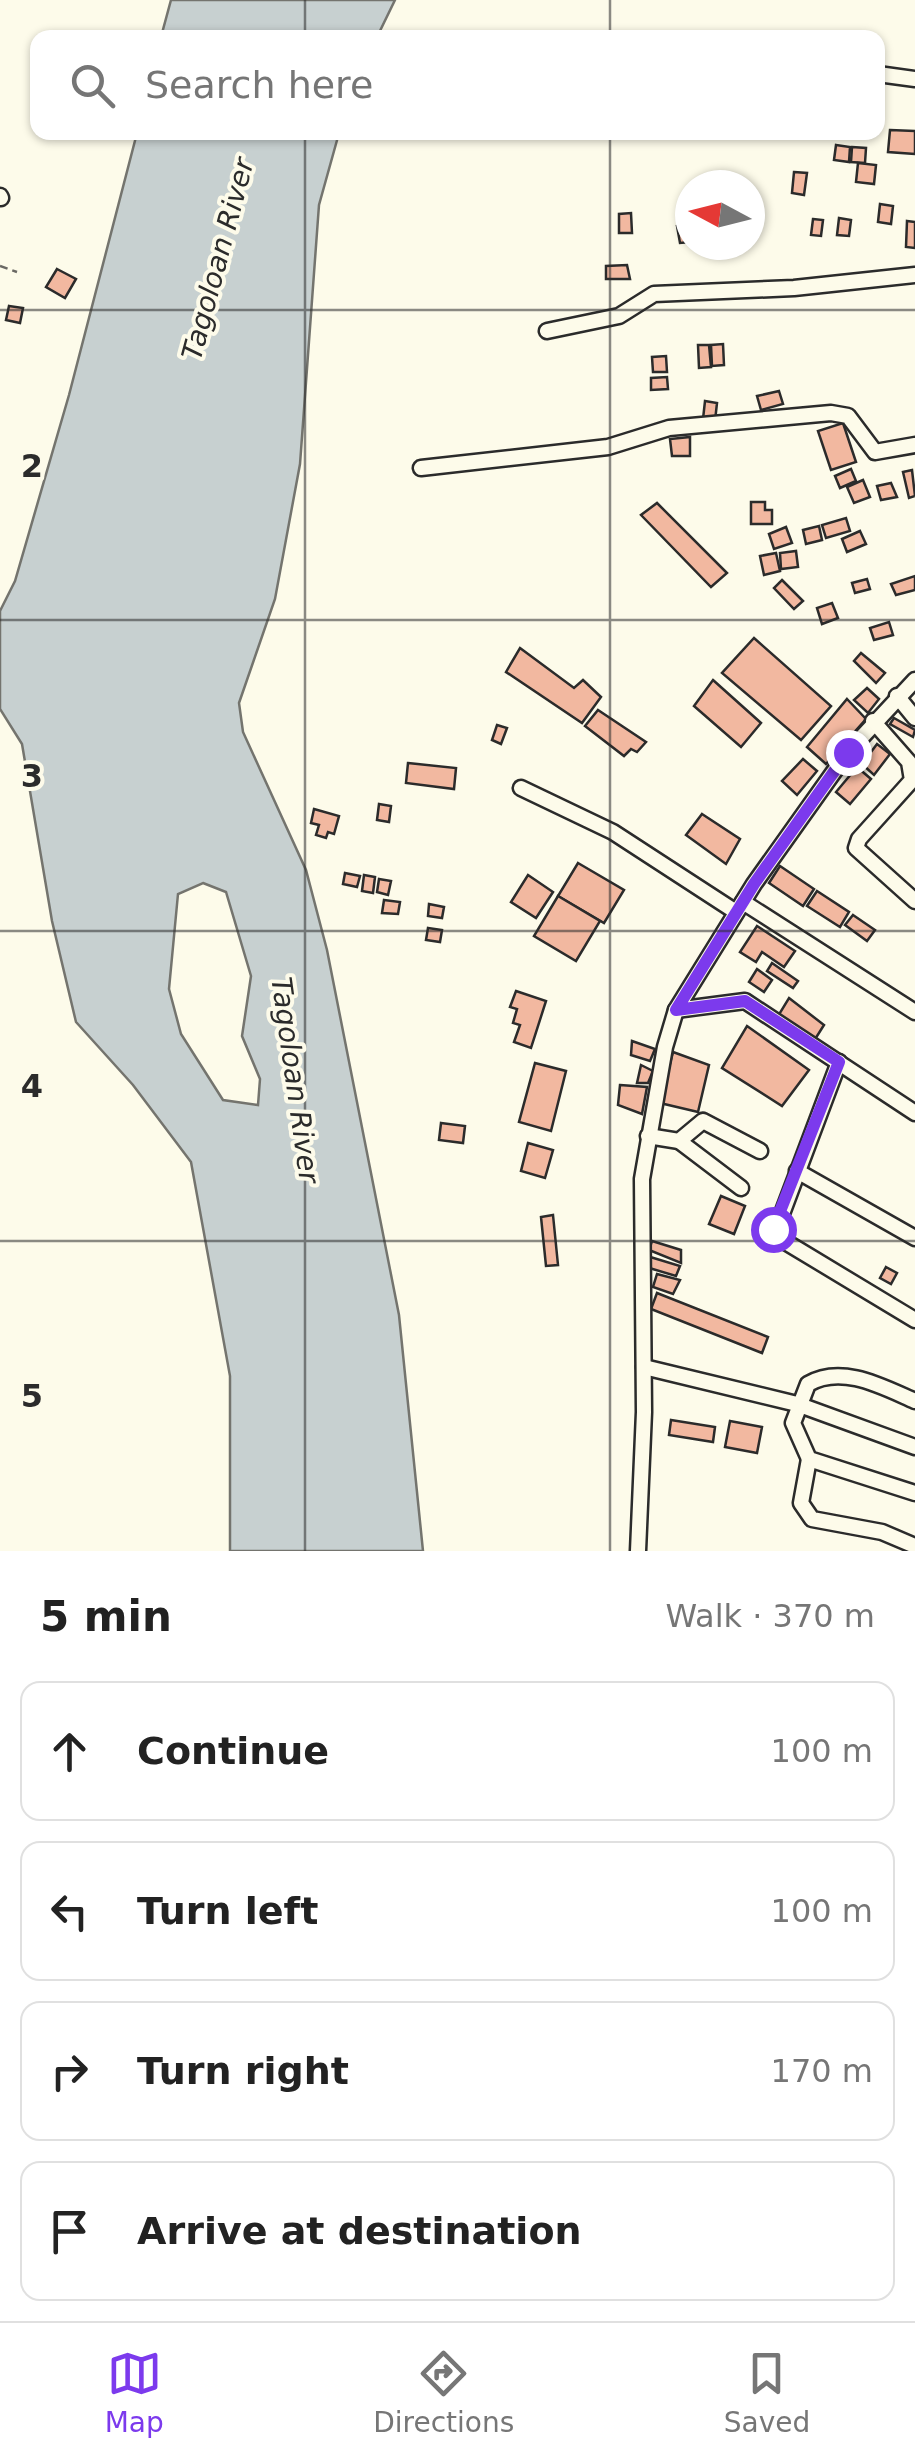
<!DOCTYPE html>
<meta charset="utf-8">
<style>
:root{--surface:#fff;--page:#f2f2f2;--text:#222;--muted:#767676;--line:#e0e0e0;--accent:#7c3aed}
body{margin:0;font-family:"DejaVu Sans",sans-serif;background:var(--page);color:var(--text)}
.compass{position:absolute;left:675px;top:170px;width:90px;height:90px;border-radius:50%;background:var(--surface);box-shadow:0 2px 8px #0004;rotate:277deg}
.stop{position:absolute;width:30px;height:30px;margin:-22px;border:8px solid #7c3aed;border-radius:50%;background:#fff}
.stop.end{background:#7c3aed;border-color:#fff;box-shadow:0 2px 10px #0008}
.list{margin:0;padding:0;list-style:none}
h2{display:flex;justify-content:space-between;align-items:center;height:130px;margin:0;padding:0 40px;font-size:42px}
h2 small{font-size:32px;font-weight:400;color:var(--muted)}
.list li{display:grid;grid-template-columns:65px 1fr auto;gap:30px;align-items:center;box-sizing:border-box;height:140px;margin:0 20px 20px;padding:0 20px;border:2px solid var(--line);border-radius:20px}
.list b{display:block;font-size:38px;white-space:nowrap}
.list em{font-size:32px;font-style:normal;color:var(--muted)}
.icon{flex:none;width:55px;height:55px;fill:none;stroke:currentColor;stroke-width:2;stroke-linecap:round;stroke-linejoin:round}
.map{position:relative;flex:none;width:915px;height:1551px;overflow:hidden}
.search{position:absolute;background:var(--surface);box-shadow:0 2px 8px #0004;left:30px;right:30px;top:30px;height:110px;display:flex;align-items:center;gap:25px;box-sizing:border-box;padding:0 35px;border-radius:20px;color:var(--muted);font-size:38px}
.sheet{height:770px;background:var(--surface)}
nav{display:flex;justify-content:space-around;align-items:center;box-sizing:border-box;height:140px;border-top:2px solid var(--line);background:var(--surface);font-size:28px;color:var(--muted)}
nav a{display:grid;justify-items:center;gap:5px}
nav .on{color:var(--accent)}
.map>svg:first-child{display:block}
.water{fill:#c7d0d0;stroke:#74746e;stroke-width:2.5;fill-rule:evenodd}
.building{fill:#f2b8a0;stroke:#2b2b2b;stroke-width:2.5}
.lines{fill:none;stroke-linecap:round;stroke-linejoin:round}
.minor-casing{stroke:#2b2b2b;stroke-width:19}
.path{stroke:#6a6964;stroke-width:2.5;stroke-dasharray:8 5;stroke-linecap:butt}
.minor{stroke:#fdfbea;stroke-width:14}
.route{stroke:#7c3aed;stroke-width:12}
.grid{fill:none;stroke:#2b2b2b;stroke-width:2.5;stroke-opacity:0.55}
.labels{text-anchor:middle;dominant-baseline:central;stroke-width:8;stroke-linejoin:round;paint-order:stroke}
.water-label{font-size:28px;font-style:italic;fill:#2b2b2b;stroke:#fdfbea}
.grid-label{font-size:32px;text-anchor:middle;font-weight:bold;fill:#2b2b2b;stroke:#fdfbea;stroke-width:8;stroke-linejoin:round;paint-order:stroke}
</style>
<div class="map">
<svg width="915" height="1551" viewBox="0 0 915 1551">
<rect width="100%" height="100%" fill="#fdfbea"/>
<g class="water">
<path d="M171,0H395L377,37H161Z"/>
<path d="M137,133H339L319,205L300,464L275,599L239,703L243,732L306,870L327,950L399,1315L423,1551H230V1376L191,1162L133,1085L76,1022L52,921L22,744L0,709V611L15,581L69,395ZM203,883L226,892L251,976L242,1036L260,1079L258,1105L223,1100L181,1034L169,989L178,894Z"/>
</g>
<g class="building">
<path d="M890,130L915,131V154L888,152Z"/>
<path d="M836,145L850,147L849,162L834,160Z"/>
<path d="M852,147L866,148L865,163L851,162Z"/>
<path d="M858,163L876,165L874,184L856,182Z"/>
<path d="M794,172L807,173L804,195L792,193Z"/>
<path d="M880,204L893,206L891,224L878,222Z"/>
<path d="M631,213L632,233H619V214Z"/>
<path d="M839,218L851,220L849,236L837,235Z"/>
<path d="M813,219L823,220L821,236L811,235Z"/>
<path d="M907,221L915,222V248L906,247Z"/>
<path d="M690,223V242L680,243L677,226Z"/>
<path d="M627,265L630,279H606V266Z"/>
<path d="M57,269L76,279L65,298L46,287Z"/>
<path d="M9,306L23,308L20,323L6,320Z"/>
<path d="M723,344L724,365L712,366L711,345Z"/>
<path d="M698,345H709L711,367L699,368Z"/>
<path d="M666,356L667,372H653L652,357Z"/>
<path d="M667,377L668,389L651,390V378Z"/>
<path d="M779,391L783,404L761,410L757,396Z"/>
<path d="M705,401L717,403L715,421L703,419Z"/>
<path d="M843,423L856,462L831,470L818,431Z"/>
<path d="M690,437V456H672L670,439Z"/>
<path d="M851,469L856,481L840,488L835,476Z"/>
<path d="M912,470L915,496L909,498L903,472Z"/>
<path d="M863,480L870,497L854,503L847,487Z"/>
<path d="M891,483L897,497L881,500L877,486Z"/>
<path d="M751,502H765V510H772V524H751Z"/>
<path d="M657,503L727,573L711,587L641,515Z"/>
<path d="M846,518L850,531L826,538L822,525Z"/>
<path d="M819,526L822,540L806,544L803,530Z"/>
<path d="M786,527L792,543L774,549L769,534Z"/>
<path d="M860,531L866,544L847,552L842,539Z"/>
<path d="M796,551L798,567L781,569L780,553Z"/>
<path d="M776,553L780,571L764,575L760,556Z"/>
<path d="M915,576V590L896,595L891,584Z"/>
<path d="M867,579L870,589L855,593L852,583Z"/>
<path d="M782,580L803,601L794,609L774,588Z"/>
<path d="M832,603L838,618L822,624L817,608Z"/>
<path d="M889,622L893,635L874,640L870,628Z"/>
<path d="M754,638L831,706L801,740L722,673Z"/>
<path d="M520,648L574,688L583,680L601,697L582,723L506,672Z"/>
<path d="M861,653L885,673L876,683L854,661Z"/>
<path d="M713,680L761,723L741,747L694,706Z"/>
<path d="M867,688L879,699L868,713L854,700Z"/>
<path d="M847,699L866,719L826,764L807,747Z"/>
<path d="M598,710L646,742L637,752L631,749L624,756L585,726Z"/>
<path d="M894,718L915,730L913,737L890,724Z"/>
<path d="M497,725L507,728L501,744L492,740Z"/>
<path d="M877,744L890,754L874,775L862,764Z"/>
<path d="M803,759L817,771L797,795L782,781Z"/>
<path d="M408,763L456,768L454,789L406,783Z"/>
<path d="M857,767L871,779L850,804L836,792Z"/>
<path d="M379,804L391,806L389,822L377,820Z"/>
<path d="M314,809L339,816L334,834L328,832L326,838L316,835L319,825L311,823Z"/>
<path d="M702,814L740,839L726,864L686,835Z"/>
<path d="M578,863L624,890L604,923L558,896Z"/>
<path d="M780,866L814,889L803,906L769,883Z"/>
<path d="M345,873L360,876L357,887L343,884Z"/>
<path d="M364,875L375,877L373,893L362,891Z"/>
<path d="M528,875L553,892L536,918L511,902Z"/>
<path d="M379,879L391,881L388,895L377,892Z"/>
<path d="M817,891L849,912L840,927L807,906Z"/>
<path d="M558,896L600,921L576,961L534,936Z"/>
<path d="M384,900L400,902L398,914L382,913Z"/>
<path d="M429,904L444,907L442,918L428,916Z"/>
<path d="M853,915L875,930L867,941L845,925Z"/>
<path d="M757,926L795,951L784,967L762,952L756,962L740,952Z"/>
<path d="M428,928L442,930L440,942L426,940Z"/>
<path d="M772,963L798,981L793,988L767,971Z"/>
<path d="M757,969L772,980L764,992L749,982Z"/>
<path d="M516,991L546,1001L531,1048L514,1042L520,1025L513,1023L517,1009L510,1007Z"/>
<path d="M789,998L824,1025L812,1044L775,1021Z"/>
<path d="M747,1026L809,1070L782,1106L722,1068Z"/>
<path d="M632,1041L655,1049L650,1061L631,1055Z"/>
<path d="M673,1052L709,1065L698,1112L660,1103Z"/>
<path d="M535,1063L566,1071L551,1131L519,1122Z"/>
<path d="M641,1065L653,1071L648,1083H637Z"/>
<path d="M620,1085L647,1087L642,1114L618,1105Z"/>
<path d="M441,1123L465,1126L463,1143L439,1140Z"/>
<path d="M528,1143L553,1150L545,1178L521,1171Z"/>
<path d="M721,1196L745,1206L734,1234L709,1224Z"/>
<path d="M553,1215L558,1265L546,1266L541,1217Z"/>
<path d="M652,1241L681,1250V1263L649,1250Z"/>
<path d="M647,1256L680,1266L676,1276L646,1267Z"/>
<path d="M886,1267L897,1273L891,1284L880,1278Z"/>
<path d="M657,1274L680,1280L673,1294L653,1287Z"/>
<path d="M657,1293L768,1337L762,1353L651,1309Z"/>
<path d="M671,1420L715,1427L713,1442L669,1435Z"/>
<path d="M730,1421L762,1427L757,1453L725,1447Z"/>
</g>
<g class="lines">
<g class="minor-casing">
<g id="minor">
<path d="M878,74L915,79"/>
<path d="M0,196L1,198"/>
<path d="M547,331L619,316L654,294L794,288L915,275"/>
<path d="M421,468L608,447L669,428L831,413L848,416L875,452L915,445"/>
<path d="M897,696L915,718"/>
<path d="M873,721L909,762L912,780L859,839L856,848L915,901"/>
<path d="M521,788L613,832L736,912"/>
<path d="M743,902L915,1012"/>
<path d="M676,1010L745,1001L915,1113"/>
<path d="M839,1062L774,1235L915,1320"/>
<path d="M648,1136L679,1141L703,1121L760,1151"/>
<path d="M679,1141L741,1188"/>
<path d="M797,1171L915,1238"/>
<path d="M644,1367L797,1404L915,1447"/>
<path d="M915,1401C883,1387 842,1364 808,1384L793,1423L809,1459L915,1493"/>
<path d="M809,1459L801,1503L812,1519L882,1532L915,1546"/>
<path d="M638,1551L644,1412L642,1179L665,1047L676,1010L754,884L848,752L915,680"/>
</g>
</g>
<path class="path" d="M0,266L17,272"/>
<use href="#minor" class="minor"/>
</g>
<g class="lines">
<path class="route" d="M773,1229L839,1062L745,1001L676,1010L754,884L848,752"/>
</g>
<path class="grid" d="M305,0V38M610,0V38M305,132V1551M610,132V1551M0,310H915M0,620H915M0,931H915M0,1241H915"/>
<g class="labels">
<g class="water-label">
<text transform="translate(218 259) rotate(-75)">Tagoloan River</text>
<text transform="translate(295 1080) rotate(82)">Tagoloan River</text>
</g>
</g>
<g class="grid-label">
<text x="32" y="477">2</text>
<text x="32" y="787">3</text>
<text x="32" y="1097">4</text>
<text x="32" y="1407">5</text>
</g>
</svg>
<svg class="compass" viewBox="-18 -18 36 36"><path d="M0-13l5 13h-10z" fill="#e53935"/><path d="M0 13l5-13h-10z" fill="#767676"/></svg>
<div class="stop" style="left:773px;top:1229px"></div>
<div class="stop end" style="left:848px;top:752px"></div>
<div class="search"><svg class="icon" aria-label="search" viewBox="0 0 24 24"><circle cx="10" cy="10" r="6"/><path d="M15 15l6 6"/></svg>Search here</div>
</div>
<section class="sheet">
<h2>5 min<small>Walk · 370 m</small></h2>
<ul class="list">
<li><svg class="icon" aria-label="ahead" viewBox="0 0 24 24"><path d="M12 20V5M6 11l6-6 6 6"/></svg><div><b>Continue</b></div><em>100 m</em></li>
<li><svg class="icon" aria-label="left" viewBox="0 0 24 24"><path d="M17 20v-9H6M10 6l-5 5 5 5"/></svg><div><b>Turn left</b></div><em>100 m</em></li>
<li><svg class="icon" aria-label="right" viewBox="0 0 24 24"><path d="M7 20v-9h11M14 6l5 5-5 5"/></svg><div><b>Turn right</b></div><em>170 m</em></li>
<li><svg class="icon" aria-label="arrive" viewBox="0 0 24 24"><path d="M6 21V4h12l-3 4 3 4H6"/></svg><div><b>Arrive at destination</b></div></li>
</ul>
</section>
<nav>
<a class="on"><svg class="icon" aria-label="map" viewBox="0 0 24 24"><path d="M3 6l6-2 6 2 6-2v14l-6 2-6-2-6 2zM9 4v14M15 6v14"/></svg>Map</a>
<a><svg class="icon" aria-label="directions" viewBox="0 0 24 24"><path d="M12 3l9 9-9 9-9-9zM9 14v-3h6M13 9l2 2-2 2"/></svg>Directions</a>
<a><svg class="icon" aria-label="saved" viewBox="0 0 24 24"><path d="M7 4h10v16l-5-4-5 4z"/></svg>Saved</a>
</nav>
